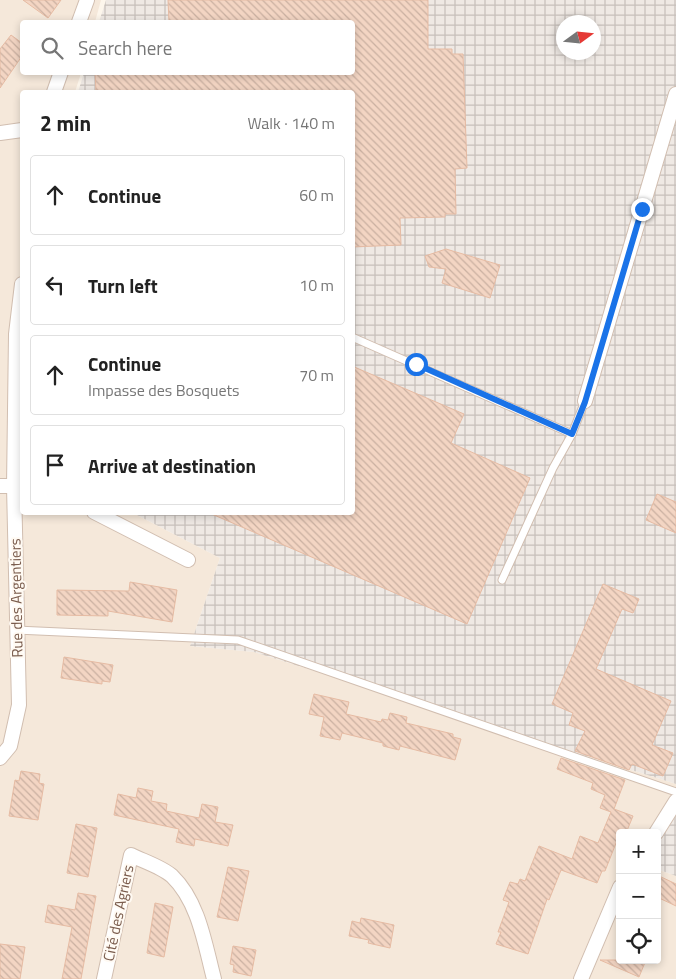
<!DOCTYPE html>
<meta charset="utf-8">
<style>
:root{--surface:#fff;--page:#f6f6f6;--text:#222;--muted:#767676;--line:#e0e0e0}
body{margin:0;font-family:"Titillium Web",sans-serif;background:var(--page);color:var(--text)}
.controls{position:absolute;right:15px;bottom:15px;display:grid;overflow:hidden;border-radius:5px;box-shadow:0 2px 8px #0003}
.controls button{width:45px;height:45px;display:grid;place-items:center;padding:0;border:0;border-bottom:1px solid var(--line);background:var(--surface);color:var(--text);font:25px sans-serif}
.compass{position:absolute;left:556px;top:15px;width:45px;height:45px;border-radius:50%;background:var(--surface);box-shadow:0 2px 8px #0003;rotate:75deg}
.stop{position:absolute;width:15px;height:15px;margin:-11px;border:4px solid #1a73e8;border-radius:50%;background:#fff}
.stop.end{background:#1a73e8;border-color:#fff;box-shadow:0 1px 5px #0008}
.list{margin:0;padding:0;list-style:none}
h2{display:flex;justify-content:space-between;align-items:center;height:65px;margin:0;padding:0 20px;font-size:21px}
h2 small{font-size:16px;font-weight:400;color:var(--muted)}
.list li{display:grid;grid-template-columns:32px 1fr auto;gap:15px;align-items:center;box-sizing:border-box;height:80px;margin:0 10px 10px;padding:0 10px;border:1px solid var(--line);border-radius:5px}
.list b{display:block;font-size:19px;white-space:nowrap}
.list p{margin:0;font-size:16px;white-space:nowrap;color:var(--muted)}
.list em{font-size:16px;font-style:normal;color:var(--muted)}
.icon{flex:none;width:28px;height:28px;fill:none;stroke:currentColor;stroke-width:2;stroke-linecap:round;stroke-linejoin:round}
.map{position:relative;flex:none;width:676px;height:979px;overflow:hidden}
.search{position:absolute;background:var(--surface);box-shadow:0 2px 8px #0003;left:20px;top:20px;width:335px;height:55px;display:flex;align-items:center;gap:12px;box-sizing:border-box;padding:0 18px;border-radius:5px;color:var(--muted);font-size:19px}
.panel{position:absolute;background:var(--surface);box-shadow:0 2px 8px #0003;left:20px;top:90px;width:335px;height:425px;border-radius:5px}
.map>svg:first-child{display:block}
.residential{fill:#f5e8da}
.industrial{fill:url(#industrial-grid);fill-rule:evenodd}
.building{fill:url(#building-back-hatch);stroke:#e6bba3}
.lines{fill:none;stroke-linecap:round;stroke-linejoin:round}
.service-casing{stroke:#d1beb0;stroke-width:9}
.minor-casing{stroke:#d1beb0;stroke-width:16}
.service{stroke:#fff;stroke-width:7}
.minor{stroke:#fff;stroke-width:14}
.route{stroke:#1a73e8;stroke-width:6}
.labels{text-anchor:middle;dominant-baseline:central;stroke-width:4;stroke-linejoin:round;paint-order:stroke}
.street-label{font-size:15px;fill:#7a5c4d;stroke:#fffaf3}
</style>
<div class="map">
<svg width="676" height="979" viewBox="0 0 676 979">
<defs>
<pattern id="industrial-grid" width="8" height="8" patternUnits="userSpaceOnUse" patternTransform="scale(1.25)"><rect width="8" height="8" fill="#efe9e4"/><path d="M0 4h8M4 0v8" fill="none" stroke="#c7c0bb"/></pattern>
<pattern id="building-back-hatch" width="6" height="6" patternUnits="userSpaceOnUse" patternTransform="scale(1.25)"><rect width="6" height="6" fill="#f3d5c3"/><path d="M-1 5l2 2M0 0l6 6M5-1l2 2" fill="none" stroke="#cab0a1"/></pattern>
</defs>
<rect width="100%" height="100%" fill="#fdf6ec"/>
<path class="residential" d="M0,0H101L95,22H22V72L81,73L75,92H22V512L133,513L220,558L190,646L254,652L676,784V793L650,833H620V960H657V869L676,876V979H0Z"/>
<g class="industrial">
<path d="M106,0H676V784L254,652L190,646L220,558L133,513L352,512V92H78L84,73L352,72V22H99ZM564,22H594V52H564Z"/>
<path d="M676,793V876L657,869V833Z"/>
</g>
<g class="building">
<path d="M23,0H61L48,18Z"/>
<path d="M168,0H428V49H452V54H463L467,168L455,169L456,214H445V217L400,218L401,245L352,247V92H96L95,72H352V22H169Z"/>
<path d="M11,35L22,43V56L0,88V49Z"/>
<path d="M446,249L500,265L490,298L442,283L446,269L429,267L425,256Z"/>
<path d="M352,366L464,414L451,443L530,478L467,624L207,512H352Z"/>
<path d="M657,494L676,502V533L646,520Z"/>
<path d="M130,582L177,590L172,622L108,611V616L57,615V590L129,591Z"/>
<path d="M603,584L639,599L633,613L622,609L596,669L671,701L652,745L673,753L663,776L632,764L629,770L575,751L585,731L569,725L573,713L552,704Z"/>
<path d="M64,657L113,665L110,682L102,681V684L61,678Z"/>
<path d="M314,694L349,702L346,714L381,722L382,719L388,720L390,713L407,717L406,723L453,734V737L461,739L455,760L400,746L399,750L383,746V743L342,733L340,740L320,736L324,717L309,714Z"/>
<path d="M561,758L625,780L614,809L633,816L626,833H620L605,871H602L597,883L561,870L549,900L547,899L528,954L496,944L501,932H498L509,902L503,900L510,882L518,884L520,879L525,881L539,846L572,859L580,836L598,843L611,812L600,808L605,795L591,789L593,783L557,769Z"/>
<path d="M21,771L40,774L39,783L44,784L38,820L9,816L15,780L19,781Z"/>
<path d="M138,788L153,791L151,801L167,804L166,811L199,818L202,804L218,807L215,822L233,825L228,846L195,839L194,846L176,842L179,829L114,815L118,794L136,798Z"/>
<path d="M76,824L97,828L88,877L67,873Z"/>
<path d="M228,867L249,871L238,921L217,917Z"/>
<path d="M657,875L676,884V906L657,897Z"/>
<path d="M78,893L96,896L81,979H62L72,927L45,922L48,905L75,910Z"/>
<path d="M155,903L173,907L164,957L147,953Z"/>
<path d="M361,918L394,925L390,948L368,943L369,940L349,936L352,921L360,923Z"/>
<path d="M0,944L25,947L20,979H0Z"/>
<path d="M233,946L256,950L251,976L233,972L234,965L230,964Z"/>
<path d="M600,960H646L639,977Z"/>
</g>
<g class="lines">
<g class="service-casing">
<g id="service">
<path d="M352,337L572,434"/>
<path d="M502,580L553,468L572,434L585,401"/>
<path d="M16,630L238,640L676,792"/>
</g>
</g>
<g class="minor-casing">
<g id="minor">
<path d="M79,22L87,0"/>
<path d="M54,92L61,72"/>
<path d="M0,133L22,130"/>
<path d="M585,401L676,94"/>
<path d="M0,486H14"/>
<path d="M94,512L188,560"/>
<path d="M0,758L10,746L19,705L14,486L16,334L22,284"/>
<path d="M656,833L676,801"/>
<path d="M104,979L131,855C143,861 162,867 172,876C199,902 205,945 214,979"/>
<path d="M581,979L620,887"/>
</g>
</g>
<use href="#service" class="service"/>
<use href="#minor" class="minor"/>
</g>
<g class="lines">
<path class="route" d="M416,364L572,434L585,402L642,209"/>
</g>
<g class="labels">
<g class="street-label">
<text transform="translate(16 598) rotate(-91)">Rue des Argentiers</text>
<text transform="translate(118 913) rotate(-78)">Cité des Agriers</text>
</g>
</g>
</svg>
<div class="controls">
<button>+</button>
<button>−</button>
<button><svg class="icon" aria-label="locate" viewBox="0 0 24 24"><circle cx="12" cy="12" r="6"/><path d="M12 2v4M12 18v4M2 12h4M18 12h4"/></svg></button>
</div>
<svg class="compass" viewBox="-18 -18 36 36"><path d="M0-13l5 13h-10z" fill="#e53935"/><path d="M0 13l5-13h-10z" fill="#767676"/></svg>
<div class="stop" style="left:416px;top:364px"></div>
<div class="stop end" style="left:642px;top:209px"></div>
<div class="search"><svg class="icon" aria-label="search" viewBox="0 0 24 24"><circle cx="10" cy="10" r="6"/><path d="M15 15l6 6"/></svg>Search here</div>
<section class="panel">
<h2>2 min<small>Walk · 140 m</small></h2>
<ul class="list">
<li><svg class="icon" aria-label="ahead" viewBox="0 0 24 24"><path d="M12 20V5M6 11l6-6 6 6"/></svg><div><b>Continue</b></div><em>60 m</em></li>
<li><svg class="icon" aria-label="left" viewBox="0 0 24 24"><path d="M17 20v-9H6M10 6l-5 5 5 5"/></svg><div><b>Turn left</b></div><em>10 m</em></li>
<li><svg class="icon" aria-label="ahead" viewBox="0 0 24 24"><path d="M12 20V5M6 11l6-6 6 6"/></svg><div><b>Continue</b><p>Impasse des Bosquets</p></div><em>70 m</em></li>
<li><svg class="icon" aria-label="arrive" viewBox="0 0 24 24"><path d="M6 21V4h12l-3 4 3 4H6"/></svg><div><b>Arrive at destination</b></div></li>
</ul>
</section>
</div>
